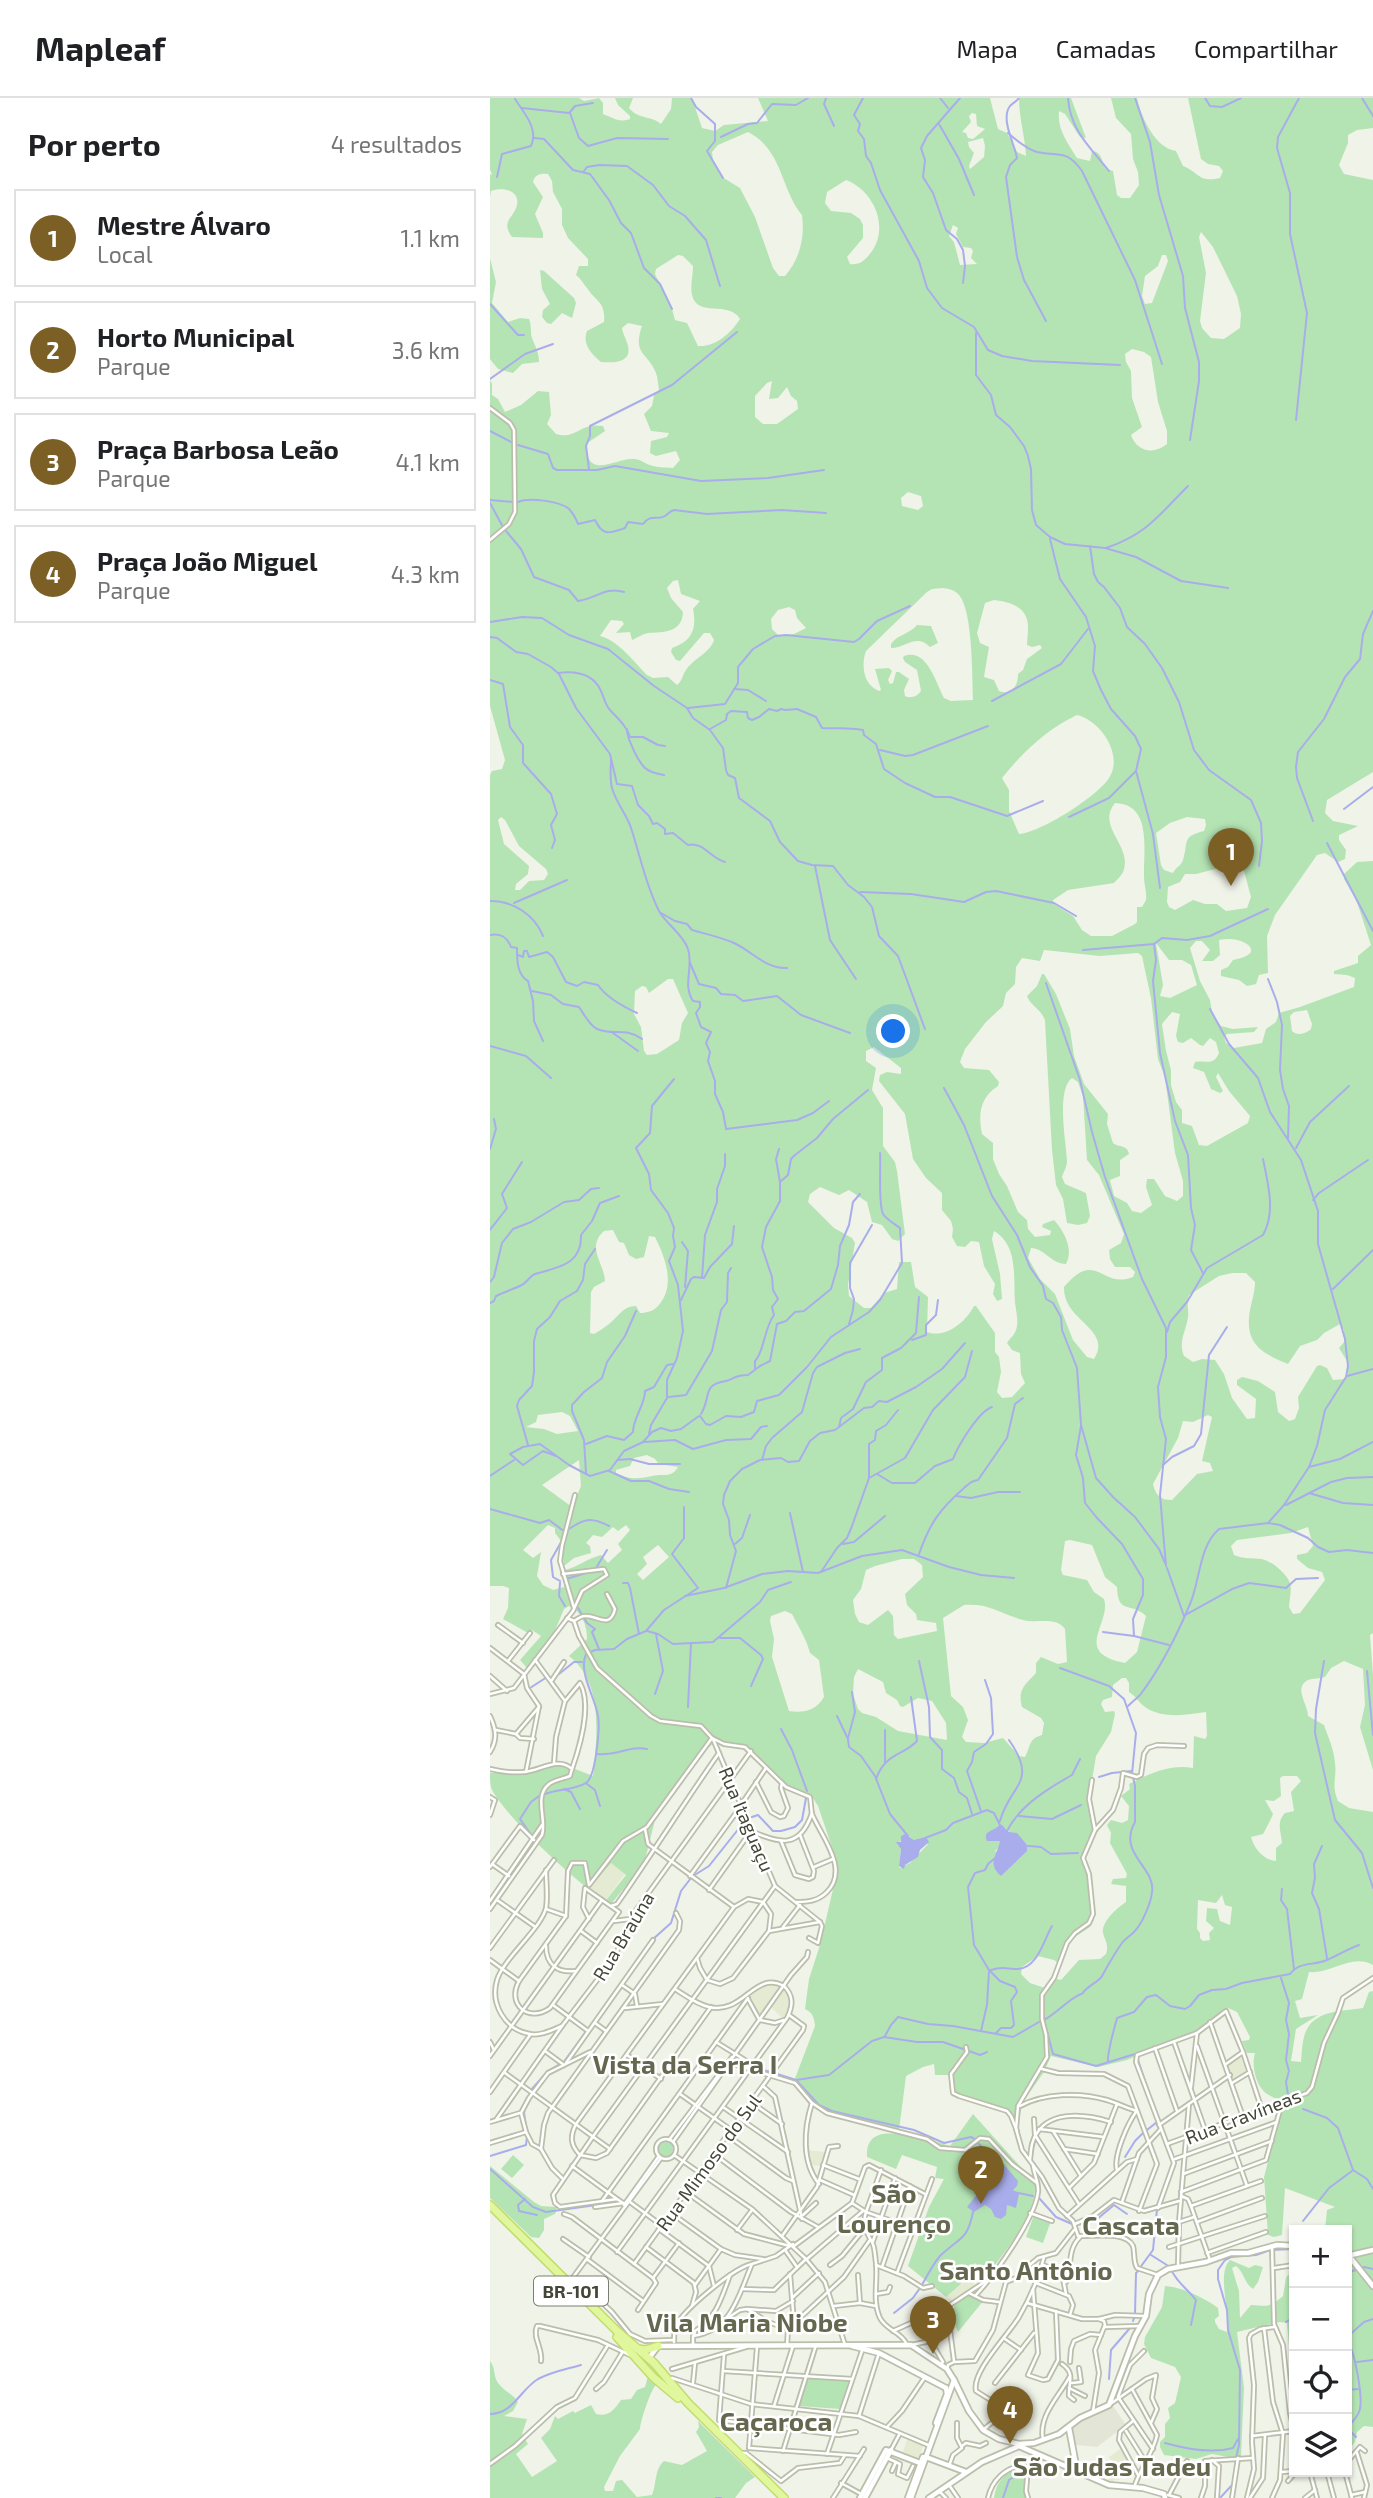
<!DOCTYPE html>
<html lang="pt">
<meta charset="utf-8">
<style>
:root{--surface:#fff;--page:#f6f6f6;--text:#202124;--muted:#757577;--line:#e0e0e0;--accent:#7b5f25}
body{margin:0;font-family:"Exo 2",sans-serif;background:var(--page);color:var(--text)}
.controls{position:absolute;right:21px;bottom:21px;display:grid;overflow:hidden;border-radius:0px;box-shadow:0 2px 5px #0004}
.controls button{width:63px;height:63px;display:grid;place-items:center;padding:0;border:0;border-bottom:2px solid var(--line);background:var(--surface);color:var(--text);font:35px sans-serif}
.you{position:absolute;left:404px;top:934px;width:24px;height:24px;margin:-18px;border:5px solid #fff;border-radius:50%;background:#1a73e8;box-shadow:0 0 0 10px #1a73e833}
.badge{display:grid;place-items:center;width:46px;height:46px;border-radius:50%;background:var(--accent);color:#fff;font-size:23px;font-weight:700}
.pin{position:absolute;translate:-50% -58px;filter:drop-shadow(0 2px 4px #0008)}
.pin::after{content:'';position:absolute;top:37px;width:24px;height:21px;background:inherit;clip-path:polygon(0 0,100% 0,50% 100%)}
.list{margin:0;padding:0;list-style:none}
h2{display:flex;justify-content:space-between;align-items:center;height:91px;margin:0;padding:0 28px;font-size:30px}
h2 small{font-size:23px;font-weight:400;color:var(--muted)}
.list li{display:grid;grid-template-columns:46px 1fr auto;gap:21px;align-items:center;box-sizing:border-box;height:98px;margin:0 14px 14px;padding:0 14px;border:2px solid var(--line);border-radius:0px}
.list b{display:block;font-size:26px;white-space:nowrap}
.list p{margin:0;font-size:23px;white-space:nowrap;color:var(--muted)}
.list em{font-size:23px;font-style:normal;color:var(--muted)}
.icon{flex:none;width:38px;height:38px;fill:none;stroke:currentColor;stroke-width:2;stroke-linecap:round;stroke-linejoin:round}
.map{position:relative;flex:none;width:883px;height:2400px;overflow:hidden}
header{display:flex;align-items:center;gap:42px;box-sizing:border-box;height:98px;padding:0 35px;background:var(--surface);border-bottom:2px solid var(--line)}
header strong{font-size:33px}
nav{display:flex;gap:38px;margin-inline-start:auto;font-size:24px}
main{display:flex}
aside{flex:1;background:var(--surface)}
.map>svg:first-child{display:block}
.residential{fill:#e3e6d6}
.education{fill:#e5ebd3}
.green{fill:#b5e4b4;fill-rule:evenodd}
.water{fill:#a9adeb}
.lines{fill:none;stroke-linecap:round;stroke-linejoin:round}
.stream{stroke:#a9adeb;stroke-width:2}
.minor-casing{stroke:#babeab;stroke-width:6}
.tertiary-casing{stroke:#babeab;stroke-width:8}
.primary-casing{stroke:#c3db6e;stroke-width:10}
.minor{stroke:#fff;stroke-width:2.5}
.tertiary{stroke:#fff;stroke-width:4.5}
.primary{stroke:#e1f79d;stroke-width:7}
.labels{text-anchor:middle;dominant-baseline:central;stroke-width:5;stroke-linejoin:round;paint-order:stroke}
.shield{fill:#fff;stroke:#7c7e73;stroke-width:2}
.shield-label{font-size:18px;font-weight:bold;fill:#444637}
.street-label{font-size:19px;fill:#444637;stroke:#fff}
.district-label{font-size:26px;font-weight:bold;fill:#65684f;stroke:#fff}
</style>
<header>
<strong>Mapleaf</strong>
<nav><a>Mapa</a><a>Camadas</a><a>Compartilhar</a></nav>
</header>
<main>
<aside>
<h2>Por perto<small>4 resultados</small></h2>
<ul class="list">
<li><span class="badge">1</span><div><b>Mestre Álvaro</b><p>Local</p></div><em>1.1 km</em></li>
<li><span class="badge">2</span><div><b>Horto Municipal</b><p>Parque</p></div><em>3.6 km</em></li>
<li><span class="badge">3</span><div><b>Praça Barbosa Leão</b><p>Parque</p></div><em>4.1 km</em></li>
<li><span class="badge">4</span><div><b>Praça João Miguel</b><p>Parque</p></div><em>4.3 km</em></li>
</ul>
</aside>
<div class="map">
<svg width="883" height="2400" viewBox="0 0 883 2400">
<rect width="100%" height="100%" fill="#f0f3e8"/>
<path class="residential" d="M623,2308L636,2327L607,2349L586,2347L582,2328L592,2321Z"/>
<g class="education">
<path d="M120,1764L135,1776L116,1802L100,1790Z"/>
<path d="M280,1886L291,1889L270,1919L261,1904V1898L265,1892Z"/>
<path d="M294,1890L300,1898L301,1908L293,1921L281,1909Z"/>
<path d="M751,1959L756,1973L742,1982L737,1967Z"/>
<path d="M316,2052L335,2054L332,2068L320,2067Z"/>
<path d="M479,2180L485,2187L460,2205L456,2199Z"/>
<path d="M417,2341L433,2347L429,2360L413,2354Z"/>
<path d="M630,2351L644,2372L629,2376V2382H624L623,2386L617,2384L623,2366L619,2359Z"/>
</g>
<g class="green">
<path d="M0,0H89L94,3L109,0L113,5V16C124,20 128,25 140,21V18L128,7L125,0H143L139,10C149,22 161,17 171,26L181,11L182,0H202L212,30L225,33L234,27L278,23L268,0H500L508,31L517,35L527,54L536,58C535,38 529,20 529,0H581L596,40L590,39L575,16L569,13C567,32 578,45 587,60L600,63L602,53C613,54 611,64 616,71L623,73L627,97L631,100H640L649,87L648,74L643,61L641,36L626,20L621,0H647C651,19 665,50 686,53L693,68C709,74 708,85 730,80L733,73L729,68L718,66L711,61L698,0H883V30L867,32L858,37V45L849,67L854,76L883,82V674L837,702L835,715L843,723L868,728L849,737V742L856,752L855,761L848,764L835,755L827,757L785,817L777,838L778,875L769,877L766,886L757,888L749,882L731,878V872L738,869L743,862C780,856 753,836 729,842L730,857L723,863H712L720,852L712,843H706L700,850L710,883L720,902L722,915L731,928L743,931L768,929L764,934L737,936L734,939L736,945L744,950L772,945L776,931L786,924L789,915L810,909L864,889L865,880L857,877L844,876V873L868,865V858L881,847L866,801L854,781V776L867,764L883,763V1535L880,1537L883,1577V1672L870,1629L875,1607L873,1571L854,1563L841,1570L835,1579C830,1581 823,1580 818,1582C803,1590 818,1606 818,1618L834,1627C838,1639 844,1651 845,1665C847,1680 841,1687 848,1703L859,1710L883,1714V1867C862,1855 841,1876 819,1874L812,1901L805,1903L810,1920L828,1917L806,1931L801,1963L811,1964C812,1954 812,1940 817,1931C827,1912 854,1913 873,1910L879,1894L883,1893V2151L857,2157V2132H835L837,2112L845,2109L795,2090L792,2137L784,2139L778,2137L774,2079L793,2006C789,2000 785,2001 779,1997C766,1991 761,1967 765,1955H757L752,1943L759,1942L760,1939L747,1914L738,1910L699,1937L637,1962L608,1969L561,1958L554,1974L532,2005L528,2030L518,2012L470,1997L465,1993L462,1977H445L444,1966L433,1969L416,1978L409,2032L460,2048L483,2016L545,2085C548,2113 515,2154 498,2176L485,2165L470,2187L456,2199L418,2168L439,2109L454,2081L445,2080L447,2069L412,2057L406,2071L377,2059C376,2038 389,2034 408,2036V2032L332,2012L304,1983L325,1928C324,1919 323,1915 315,1911L319,1881L330,1847L347,1774L346,1761L328,1708L323,1700L304,1694L256,1651L225,1644L212,1655L165,1722L154,1766L121,1806L117,1804V1801L136,1777L121,1765L99,1791C72,1771 18,1720 2,1692C0,1687 0,1681 0,1675H39L65,1667H75L103,1678C107,1639 114,1585 79,1558L97,1541C97,1527 92,1514 79,1508L74,1511L61,1542L37,1570L30,1562L51,1538L42,1532L38,1535L13,1521L18,1510L19,1490L13,1488H0V677L2,673L12,671L15,662L0,608V282L2,286V297L8,301L15,314L31,307L48,293L59,294L61,317L57,326L66,336C86,342 90,324 113,328L115,333L96,346C97,384 126,359 144,361C150,361 154,365 160,367C167,370 175,369 183,370L190,362L186,353L166,358L160,355L161,343L177,339L179,335L161,333L154,316L162,308L164,297L169,292C168,287 168,280 166,275C158,254 142,257 152,228L138,225L132,230C133,237 137,242 138,248C142,265 122,265 111,264C101,256 92,246 97,233L114,224C116,204 106,204 97,190C93,185 91,181 86,177L89,168H98V161L78,140L72,127V111L63,94L62,83L58,76C51,75 45,76 43,84L53,99L45,116L53,135V140L22,139C10,123 24,120 27,107C30,91 11,89 1,93L0,99V77L2,76L0,72ZM482,15L486,16L487,28L495,31L483,41L478,40L476,35L472,34L481,24L479,18ZM258,34C293,52 290,90 312,117C315,139 310,161 295,178H289L283,170L265,119L250,90L232,79L223,63L222,54L228,47ZM493,40L495,48L494,59L480,71L479,68L484,55L479,49L478,44ZM356,82C385,93 401,132 379,157C373,164 369,167 360,166L357,159L373,140V127L370,121L361,115L341,113L335,105L337,94ZM463,127L468,130L466,136L473,149L481,150L483,153L481,160L487,166L470,167L464,144L459,138ZM711,134L723,149L747,198L751,216L750,230L734,241L721,240L712,230L710,223L716,175L709,139ZM188,157L193,158L203,168C203,177 200,189 202,197C207,220 239,202 250,221C241,235 226,249 208,248L197,225L185,222L182,211L165,176L166,171ZM672,157H676L678,163L662,205L655,206L652,198L655,178L668,168ZM642,251L654,254L661,259L668,304L677,333V346C664,357 647,354 641,337L652,329L642,300L641,273L636,264L635,256ZM282,283L279,301L288,300L297,289L301,298L307,303L308,311L287,326H273L265,319V298L277,285ZM418,394L431,398L433,408L428,412L412,408L411,400ZM188,482L191,496L210,503L203,511C207,531 202,543 182,550L181,554L186,562L190,563L214,535H220L224,542C220,555 204,560 196,572C192,577 193,582 187,587L178,579L163,580L157,577C144,564 128,542 110,538L121,522L132,523L134,526L126,535L140,534L142,542C147,540 152,536 158,535C174,534 192,535 193,514L181,500L177,490L183,483ZM453,490C459,491 465,492 469,497C483,513 482,579 483,602L461,603L454,600C445,583 437,550 414,558L413,560L415,564L427,572L431,593C428,598 421,601 415,598L414,592L419,581L409,574H406L403,585L400,586L398,582L402,573L399,570L385,571L391,592L389,593C373,587 371,567 376,553L437,494L442,491ZM504,502C522,504 539,510 538,531C538,537 537,542 537,547L542,549L550,547L552,550L537,561L533,572L528,576C528,588 522,598 509,593L504,582L494,579L499,549L490,545L487,535L495,505ZM299,509L305,512L307,520L316,530L304,536L289,538L282,531L281,521L288,512ZM587,617C611,623 634,657 619,680C608,698 550,735 529,736L519,713V692L512,680C532,655 558,630 587,617ZM625,705C663,706 653,754 654,779C654,787 657,794 656,802L652,809H647V824L645,826L622,838H601L592,832L583,818L564,806L563,802L578,792L624,785C627,781 633,777 634,771C641,747 606,728 625,705ZM11,719L15,722L29,748L56,771L58,776L54,782L39,783L30,792H25L26,786L38,776L39,768L14,746L8,722ZM697,719L715,721L716,727L714,733C691,739 699,743 693,762C691,768 686,769 683,775L674,772L671,767L666,735L680,725ZM737,768L749,769L754,773L761,799L757,810L736,813L727,806H715L703,802L685,812L679,809L677,804L678,789L690,784L695,776H706ZM666,845L679,862H692L701,867L707,887L680,900L670,898L673,887ZM554,852L610,858L648,855L652,858L661,900L668,961L675,979L685,1055L693,1083V1098L687,1103L675,1098L664,1081H657L656,1089L662,1107L651,1115L642,1113L637,1105L624,1098L620,1082L630,1078V1062L639,1056C637,1046 629,1050 623,1045L617,1026L618,1016L594,986L584,958L580,931L566,896L554,876H552L547,888L537,898C541,909 552,911 555,923L562,1052L566,1087L573,1101L577,1125L588,1127L597,1125L600,1118L596,1095L575,1086L572,1079C574,1073 577,1069 577,1063C576,1044 566,992 582,980L588,984L593,998L597,1062L609,1077L634,1136L631,1145L619,1152L620,1161L625,1169H640L645,1174L643,1179C611,1192 607,1150 574,1189C573,1224 623,1230 604,1261L597,1259L583,1242L565,1196L550,1181L538,1160L541,1150C556,1151 561,1166 576,1166C584,1151 574,1133 564,1122L553,1126L552,1129L561,1133L560,1137L545,1139L538,1131L537,1122L528,1114L517,1088L509,1076L503,1061V1045L492,1036C488,1015 490,1000 508,988L509,984L499,972L474,970L470,964L475,951L496,924L513,908L516,895L525,886L526,869L532,860L550,863ZM178,881H183L198,915L192,925L189,942L167,956L157,957L154,953L151,929L144,916L145,893L152,888L156,889L159,895ZM817,912L822,926L821,931C816,936 807,938 802,933L800,918L804,914ZM682,914L690,916L686,938L688,944L693,945L701,940L710,947L713,948L720,940L726,944L729,955C724,968 715,962 705,964L703,970L714,974L721,991L730,995L733,993L726,979L728,975L739,993L760,1018L758,1025L717,1048L709,1047L702,1028L692,1025V1012L686,1004L681,987V972L676,953L672,926ZM384,949L411,970V976L397,974L390,977L389,983L415,1016L423,1061L436,1080L452,1095V1112L461,1123L463,1131L462,1139L467,1148L475,1149L481,1143L489,1144L494,1168L505,1186L503,1196L507,1203L512,1201L510,1176L502,1141L504,1133C529,1148 523,1180 525,1205C526,1213 529,1224 526,1232C524,1238 520,1240 517,1245L522,1252L530,1255L531,1276L535,1285L522,1299L512,1300L507,1294L511,1274L509,1259L505,1254V1235L486,1208H484C476,1224 455,1241 437,1234L438,1199L425,1189L421,1164H409L407,1191L394,1195L381,1210H374L359,1198L358,1187L365,1145L362,1140L344,1130L318,1104L320,1096L330,1089L349,1097L359,1092L377,1104L382,1124L392,1127L402,1141L408,1143L415,1136L407,1073L405,1064L393,1048V1010L382,992L386,970L376,963V953ZM123,1132L129,1144L134,1145L139,1157L146,1161L154,1159L159,1138L165,1139C175,1159 186,1187 169,1207C164,1213 157,1215 150,1215L146,1208C133,1208 128,1219 119,1226C114,1230 109,1233 104,1236L100,1235L101,1194L104,1189L115,1183C114,1165 96,1149 114,1133ZM742,1175H756L765,1184C765,1194 762,1202 760,1212C754,1245 771,1255 798,1266L810,1248L827,1242L834,1235L850,1226L854,1232V1244L849,1250L857,1263L858,1278L855,1281L843,1282L837,1270L830,1267L827,1268L808,1299L809,1310L805,1321L799,1323L788,1314L785,1294L768,1283L752,1279L747,1282V1287L766,1301L765,1320L757,1321L742,1300L734,1276L725,1262L712,1261L703,1264L694,1258C688,1243 696,1234 698,1219C699,1211 696,1205 699,1197L729,1178ZM72,1314L80,1318L88,1333L67,1336L54,1331L36,1329L46,1324L48,1317ZM718,1317L722,1319L712,1363L720,1365L723,1373L707,1376L682,1402C670,1402 666,1398 663,1386L688,1340L693,1323L703,1324ZM157,1357L165,1361L169,1366L188,1369C181,1381 173,1375 162,1378C147,1381 140,1382 126,1375V1372L140,1368L144,1360ZM89,1362L91,1388L82,1409L52,1387ZM58,1427L65,1430V1435L71,1443L74,1468L84,1460L101,1455L100,1448L96,1445L103,1437L112,1439L123,1429L128,1433L136,1427L140,1432L128,1446L132,1452L118,1465L111,1457C98,1460 88,1469 75,1472L74,1489L63,1492L53,1487L47,1478L51,1454L43,1460L33,1452ZM818,1429L823,1448L817,1455L807,1457V1461L818,1470L832,1474L835,1482L810,1515L803,1516L799,1509C801,1488 805,1485 787,1469C782,1465 778,1463 772,1461C762,1460 753,1461 744,1457L741,1448L747,1442L801,1435ZM580,1442L602,1447L615,1479L627,1489C628,1518 641,1503 656,1518L647,1554L635,1565C581,1555 622,1525 614,1501L604,1494L597,1482L573,1477L571,1472L575,1443ZM168,1447L179,1459L153,1482L147,1476L157,1466L153,1459ZM412,1461H424L432,1467L433,1479L415,1496L417,1507L426,1516L427,1522L446,1525L447,1533L408,1541L404,1537L403,1518L398,1512L378,1527L369,1524L365,1516L363,1502L371,1491L376,1472L385,1468ZM474,1507C500,1505 510,1516 533,1522C548,1526 565,1518 575,1531L577,1564L568,1566L551,1559L546,1565V1575C536,1586 527,1591 532,1609L551,1620L554,1625L552,1637C538,1641 541,1648 535,1659L529,1658L513,1640L494,1645L476,1644L472,1639L478,1622L473,1609L461,1598L453,1520ZM295,1513L302,1516C309,1530 316,1540 320,1555L329,1562L334,1599C326,1613 313,1615 299,1613L282,1559L284,1541L280,1523L281,1518ZM368,1571L393,1584L396,1595L407,1602L410,1608L413,1609L428,1600L442,1603L456,1625L457,1642L408,1633L386,1619L372,1615L368,1611L363,1596L364,1579ZM632,1580H636L639,1585V1594C646,1598 649,1605 655,1609C672,1621 697,1617 716,1614L717,1638L715,1641L704,1638L703,1670C680,1666 659,1676 639,1686L640,1691L631,1698L639,1708L638,1722L632,1725L621,1722L617,1727L621,1735L620,1745L637,1776L636,1780L623,1781L621,1786L636,1788V1804C628,1809 611,1824 613,1835C615,1843 619,1846 616,1856L610,1861L589,1862L571,1882L567,1881L558,1891L540,1885L531,1876L532,1869L548,1858L564,1862L571,1867L580,1842L600,1829L604,1822L601,1780L594,1762L606,1735L599,1701L606,1658L621,1634L625,1616L624,1613L615,1614L611,1606L613,1602L622,1599L623,1587ZM793,1678H807L811,1683L801,1694L804,1713L795,1715C786,1724 791,1734 792,1745L786,1750V1763C773,1762 764,1750 761,1739L773,1736C777,1729 780,1723 783,1716L775,1702L784,1703L791,1698L790,1680ZM509,1727L517,1731L535,1754L521,1766L505,1753L510,1748V1743H497ZM416,1736L424,1742L438,1746L420,1765L409,1770L411,1751L409,1744L411,1743V1738ZM732,1797L735,1807L742,1809L740,1827L730,1823L727,1811L717,1810L716,1823L724,1830L719,1835L720,1842L713,1843L710,1840V1835L707,1831L708,1802L726,1805Z"/>
<path d="M0,160L6,184L2,205L18,224L30,220L39,221C42,228 40,233 42,240C45,248 49,254 49,264L32,266L23,275L8,271L0,261Z"/>
<path d="M50,172L54,173L84,200L86,205L82,220L72,215L61,226L57,225L52,219L53,212L60,206L52,191Z"/>
<path d="M427,527L441,528L448,545L440,549C426,535 416,550 401,550V546C408,536 420,536 427,527Z"/>
<circle cx="175" cy="2051" r="8"/>
<path d="M23,2057L34,2067L22,2080L11,2071Z"/>
<path d="M0,2068L44,2104L51,2108L67,2109L65,2116L54,2121V2132L49,2140L41,2139L0,2100Z"/>
<path d="M544,2117L561,2123L553,2145L536,2139Z"/>
<path d="M883,2154V2186L876,2183L883,2190V2329L874,2328L867,2334L865,2344L857,2354V2160Z"/>
<path d="M740,2162L759,2170L765,2167L773,2169L768,2184L763,2191C754,2185 754,2174 746,2168L742,2170L749,2193L750,2220L761,2207C778,2208 779,2210 793,2198L796,2180L798,2177L804,2178V2266L800,2260L797,2225L790,2224L747,2234L754,2290L751,2359L743,2360L722,2356L706,2361L674,2357L670,2349V2344L675,2339V2326L680,2320L678,2310L685,2305L691,2279L685,2269L661,2260L654,2246L655,2239L672,2209L675,2188C692,2189 715,2200 728,2210L729,2218L725,2221V2224L729,2231L737,2234C741,2214 726,2176 740,2162Z"/>
<path d="M481,2195L494,2202L468,2234C459,2209 460,2210 481,2195Z"/>
<path d="M0,2263C6,2270 3,2278 8,2285C14,2293 24,2297 28,2304L23,2313L14,2318L37,2321L32,2336L38,2346L26,2356L42,2379L67,2363L51,2340L60,2331L65,2318L68,2321L83,2313L85,2315L101,2307L106,2316C119,2319 124,2312 131,2302L141,2301L147,2292L155,2289L158,2278L166,2287C161,2291 150,2324 150,2331L130,2358L114,2389L115,2393H123L126,2383L132,2382L147,2399L162,2397C167,2385 164,2372 174,2363L192,2367L217,2353L206,2334L209,2329L208,2323L265,2379L256,2385L245,2400H0Z"/>
<path d="M319,2278L359,2282L350,2311L309,2308Z"/>
<path d="M529,2368L536,2369L537,2372L535,2400H504C506,2383 515,2376 529,2368Z"/>
</g>
<g class="water">
<path d="M509,1727H512L519,1734L527,1735L537,1747V1753L511,1778C496,1765 508,1756 510,1743H497C492,1732 504,1734 509,1727Z"/>
<path d="M415,1736L424,1742L436,1739L439,1744L430,1752L428,1759L415,1767L414,1771L409,1768L411,1751L406,1744H411V1738Z"/>
<path d="M498,2054L505,2056L528,2083L527,2088L523,2092L529,2096L526,2110L517,2107L516,2117L511,2121L505,2119L501,2111L495,2107L484,2114L477,2109L489,2094L492,2087L484,2068Z"/>
</g>
<g class="lines">
<g class="stream">
<path d="M201,0L206,9L225,26V43L217,53L233,80"/>
<path d="M336,0L334,6L344,28"/>
<path d="M373,0L364,17L370,26L368,33L374,41L376,58L381,65L390,92L429,163L437,190L452,210L484,229L498,252L512,258L542,263L630,267"/>
<path d="M450,0L458,10"/>
<path d="M470,0L437,38L431,50L435,62L433,79L443,95L456,132L467,141L473,152L475,168L473,185"/>
<path d="M529,0C527,3 523,5 520,8C510,21 525,47 527,60L520,67L516,79L527,159L534,182L556,223"/>
<path d="M578,0C580,32 600,49 619,73"/>
<path d="M645,0L660,44L669,97L693,178L695,210L709,264V283L700,342"/>
<path d="M715,0L720,8L732,9L751,0"/>
<path d="M872,0L883,18"/>
<path d="M32,10L79,15"/>
<path d="M80,14L85,8L103,5"/>
<path d="M80,15L89,40L98,48L127,40L178,41"/>
<path d="M449,26L469,61L484,97"/>
<path d="M518,35C526,42 537,51 547,54C570,59 576,51 592,73L645,182L672,266"/>
<path d="M231,39L258,26L267,25L282,6L306,7L318,0"/>
<path d="M44,40L54,41L83,72L100,76L119,102L131,125L141,135L154,170L170,186L182,211"/>
<path d="M94,73L97,69L109,67L137,68L163,87L179,108L195,118L216,142L230,188"/>
<path d="M7,79L12,56L41,48C49,31 34,15 25,1"/>
<path d="M0,206L28,237H34"/>
<path d="M486,235V277L501,297L506,317L520,329L534,348L538,358L541,371L542,412L546,427L560,439L575,446L615,450L646,459L691,483L738,490"/>
<path d="M0,281L35,256L63,246"/>
<path d="M806,322L817,215L800,136V95L787,50L788,39L809,0"/>
<path d="M0,333L23,345"/>
<path d="M28,347L58,356L63,370L67,372H107L125,368L211,383L278,380L334,372"/>
<path d="M99,371L96,348L100,338V328L182,287L247,234"/>
<path d="M0,402L24,404"/>
<path d="M28,404C39,399 70,403 79,411C83,415 86,421 88,426L105,422C113,439 120,435 135,430L138,424L153,426C161,415 168,423 175,418C178,416 180,413 184,412L217,416L292,412L336,415"/>
<path d="M0,405L13,429"/>
<path d="M16,433L31,451L44,479L79,492L88,503C106,501 115,488 134,494"/>
<path d="M560,441L570,481L596,519L605,548L603,573L611,592L621,611L645,638L651,651L646,673L663,736L670,790"/>
<path d="M600,448L604,476L608,484L614,489L630,510L637,529L655,546L672,570L689,604L704,652L719,672L761,702L771,725L772,743L769,768"/>
<path d="M616,450C657,436 669,417 698,388"/>
<path d="M0,524L32,519L52,520L79,537L118,551L164,588L197,610L203,620L220,632L233,650L236,672L238,677L245,680L249,700L280,723L290,744L308,763L322,767L343,768L358,787L374,799L382,809L389,838L408,858L435,931"/>
<path d="M0,539L7,540L26,554L38,556L61,569L69,576L86,610L120,656L127,686L142,688L148,707L159,718L163,726L167,725L175,731V736L183,735L198,747C213,743 221,761 235,764"/>
<path d="M68,575C84,573 103,575 111,593C114,599 115,607 120,612C128,621 136,627 140,639H153L168,647L175,648"/>
<path d="M0,582L13,586L20,629L33,647V665L61,696L67,716L61,727L65,742L62,750"/>
<path d="M244,591L258,592L276,603"/>
<path d="M502,603L571,566L598,531"/>
<path d="M198,610L235,606L248,585V569L263,551L285,538L296,537L364,544L369,541L387,523L420,508"/>
<path d="M137,631C137,640 141,645 144,653C152,669 155,674 174,677"/>
<path d="M220,631L236,622L237,616L241,613L257,614L258,620L262,622L269,619L279,611L287,613L291,611L295,612L307,611L326,619L332,630C348,631 357,629 373,632L374,637L386,646L394,671L415,685L445,699H460L517,718L553,703"/>
<path d="M390,652L415,658L423,657L498,628"/>
<path d="M121,661C121,671 119,684 123,693C127,705 135,715 140,727C150,756 155,786 169,813C177,827 193,836 198,851C204,869 192,886 203,903L210,904V909L206,915L211,929L221,934L216,945L220,954L218,963L225,983V996L233,1014L236,1031L307,1022L323,1015L339,1003"/>
<path d="M854,711L883,689"/>
<path d="M579,719L619,700L646,673"/>
<path d="M823,723L807,680L806,669L808,654L834,621L855,579L870,561L873,536L883,513"/>
<path d="M837,745L883,833"/>
<path d="M325,768L340,842L366,881"/>
<path d="M370,794L421,796L474,804L496,794L506,793L564,805L586,818"/>
<path d="M0,803C23,803 44,816 53,838"/>
<path d="M24,805L77,782"/>
<path d="M171,815L185,823L197,826L202,832C216,836 230,839 244,845C262,853 275,871 297,870"/>
<path d="M0,837C11,835 17,839 21,849L27,850C27,862 27,877 38,883L43,903L44,923L53,943"/>
<path d="M664,846L666,862L663,883L670,955L685,1023L698,1057L701,1110L705,1127L701,1152L713,1175"/>
<path d="M593,852L664,846L672,840L697,842L720,838L778,811"/>
<path d="M28,857L33,859L34,853H37L39,859L57,854L63,859L76,884L87,888L94,884L108,887C116,899 134,909 147,915"/>
<path d="M200,865L209,886L226,890L231,896L245,897L253,903L287,898L311,917L360,935"/>
<path d="M778,881L787,904L792,927L790,972L793,991L799,1008L798,1041"/>
<path d="M556,885L590,982L602,1034L615,1079L652,1181L676,1230V1259L668,1289L670,1319L676,1341L670,1397L676,1468"/>
<path d="M42,893L61,897L73,906L89,909C94,916 99,927 107,931C123,938 136,929 152,941"/>
<path d="M720,911L739,946L768,980L780,1014L811,1062L828,1113V1146L855,1241L858,1268L856,1279L835,1312L827,1348L819,1369L794,1407L778,1425"/>
<path d="M123,935L148,953"/>
<path d="M0,948L36,958L61,980"/>
<path d="M454,990L474,1027L502,1098L527,1137L540,1169L553,1188L556,1201L563,1205L571,1219L572,1232L587,1270L591,1327L606,1380L623,1399L645,1419L669,1451L675,1465"/>
<path d="M806,1050L820,1024L859,988"/>
<path d="M0,1051L6,1031L4,1021"/>
<path d="M290,1084L298,1077L301,1061L305,1057L327,1040L343,1021L378,992"/>
<path d="M823,1102L829,1095L878,1062"/>
<path d="M0,1132L17,1110L12,1096L32,1064"/>
<path d="M192,1144L198,1153L195,1189"/>
<path d="M212,1180L215,1137L227,1104V1091L235,1068V1056"/>
<path d="M0,1184L4,1179L12,1145L23,1131L41,1124L74,1104L89,1102L101,1091L109,1090"/>
<path d="M843,1191L883,1152"/>
<path d="M191,1202L201,1181L204,1179L214,1180L220,1169L242,1146L244,1128"/>
<path d="M0,1205L4,1203L6,1198C14,1194 24,1191 32,1187C37,1184 40,1178 45,1176C68,1169 92,1167 91,1137L102,1123L110,1105L129,1098"/>
<path d="M359,1226L363,1212L364,1201L360,1190V1165L382,1127"/>
<path d="M677,1234L680,1224L697,1204L717,1170L773,1137C786,1114 778,1086 773,1061"/>
<path d="M422,1242L436,1237V1227L446,1217L448,1202"/>
<path d="M265,1271V1263C274,1255 274,1230 284,1217L282,1209L288,1201L283,1192L282,1179L272,1149L276,1129L290,1103V1084L286,1061L289,1051"/>
<path d="M857,1278L883,1271"/>
<path d="M179,1299L196,1297L222,1253L231,1212L237,1204L238,1175L241,1170"/>
<path d="M211,1316C222,1298 211,1287 236,1283C245,1281 244,1277 258,1277L270,1268L280,1263L287,1226L296,1223L305,1214L314,1213L341,1191L348,1167L350,1148L359,1127L363,1104L370,1096"/>
<path d="M210,1318L216,1326L220,1327L236,1318L251,1319L264,1314L267,1303L289,1297L317,1269L341,1239L379,1214L390,1202L412,1165L410,1130C405,1126 397,1122 393,1116C388,1105 391,1070 390,1055"/>
<path d="M591,1328L586,1357L593,1380L595,1405L607,1420L632,1446L653,1481V1497L643,1521L644,1538"/>
<path d="M349,1329L351,1320L363,1311L376,1284L392,1272V1260L411,1250L426,1235L429,1199"/>
<path d="M159,1336L161,1327L177,1300V1282L187,1260L193,1233L188,1187L179,1163L185,1149L183,1138L184,1130L178,1115L161,1092L159,1076L146,1050L160,1035L162,1008L184,981"/>
<path d="M154,1344L185,1342L203,1351L236,1342L261,1341L271,1329L277,1328"/>
<path d="M96,1346L117,1338L134,1342L143,1334C143,1320 155,1307 155,1293L164,1289L177,1267L183,1266"/>
<path d="M38,1347L27,1308L29,1302L42,1288L44,1274V1243L47,1231L60,1219L70,1203L87,1193L93,1182L95,1166L105,1151"/>
<path d="M66,1358L53,1353L33,1367L20,1356L33,1349L50,1346L79,1367L100,1378L120,1372L134,1353L153,1344L162,1334L171,1330L181,1333L191,1331L209,1318"/>
<path d="M128,1362L140,1361L159,1366H190"/>
<path d="M272,1362L276,1348L282,1340L312,1314L323,1275L327,1269L355,1255L370,1251"/>
<path d="M673,1367L682,1359L704,1348L711,1336L719,1257L737,1229"/>
<path d="M819,1369L850,1361L883,1344"/>
<path d="M119,1373L141,1383H159L179,1391L199,1394"/>
<path d="M96,1375L94,1342L82,1313V1307L94,1294L112,1280L117,1264L135,1238L146,1213"/>
<path d="M387,1376L402,1385H425L445,1368L463,1361C468,1348 488,1314 502,1309"/>
<path d="M0,1378L24,1362"/>
<path d="M379,1380L415,1360L443,1312L475,1279L482,1253"/>
<path d="M819,1395L853,1405L883,1407"/>
<path d="M466,1398L481,1400L508,1394H530"/>
<path d="M796,1407L841,1384L857,1380L883,1379"/>
<path d="M0,1411L50,1425L59,1422L75,1434"/>
<path d="M300,1415L313,1474"/>
<path d="M79,1431C95,1420 102,1419 119,1428"/>
<path d="M245,1446L252,1440L260,1417"/>
<path d="M353,1446L364,1444L395,1418"/>
<path d="M429,1456C440,1425 449,1412 474,1390C480,1385 481,1383 488,1382L517,1340L525,1306L533,1300"/>
<path d="M106,1470L117,1452"/>
<path d="M677,1470L694,1518"/>
<path d="M331,1474L347,1450L357,1440L362,1428L379,1380V1346L385,1342L386,1333L396,1327L408,1312"/>
<path d="M76,1481L103,1473"/>
<path d="M70,1483L63,1479L61,1462L74,1439"/>
<path d="M70,1485L69,1498L75,1508"/>
<path d="M133,1485H138L140,1490L149,1536"/>
<path d="M236,1490L246,1453L240,1437L239,1422L233,1406L234,1397L240,1383L252,1371L270,1362L291,1360L298,1364L309,1363L320,1343L330,1335L345,1332L374,1310L382,1309L389,1303L397,1304L426,1289L452,1271L475,1245"/>
<path d="M195,1498L234,1490L272,1476L298,1473L328,1475L372,1458L412,1452L459,1469L491,1477L524,1480"/>
<path d="M88,1510L97,1525L105,1531L102,1534L109,1551"/>
<path d="M695,1517L742,1491L759,1485L796,1490L806,1481L828,1480"/>
<path d="M157,1533L168,1536L183,1546L223,1544L270,1504L278,1492L301,1484"/>
<path d="M613,1534L644,1538L679,1547"/>
<path d="M230,1540H250L271,1557L273,1561L261,1588"/>
<path d="M429,1563L439,1609L440,1639L452,1652V1671L464,1680L469,1694L477,1700L482,1716"/>
<path d="M834,1563L826,1611L825,1635L845,1722L872,1755L883,1790"/>
<path d="M570,1570L619,1588L634,1601L646,1635L642,1676"/>
<path d="M877,1573L883,1637"/>
<path d="M69,1576L84,1564H92"/>
<path d="M40,1590L57,1579"/>
<path d="M165,1596L173,1573L166,1536"/>
<path d="M638,1608C642,1604 646,1601 650,1597C670,1571 687,1537 700,1506C710,1483 709,1448 729,1431L778,1425L790,1427L818,1440L828,1449L839,1454L857,1452L883,1455"/>
<path d="M198,1609L201,1545"/>
<path d="M347,1618L358,1641L359,1649L371,1658L385,1678L400,1716L418,1738"/>
<path d="M291,1631L302,1652L317,1693"/>
<path d="M358,1640L365,1614L362,1594"/>
<path d="M107,1656C127,1658 141,1647 157,1651"/>
<path d="M395,1665V1632"/>
<path d="M609,1679L622,1675L642,1673"/>
<path d="M643,1679L645,1688V1724C627,1756 666,1769 662,1794C661,1805 652,1826 644,1834C640,1838 635,1841 632,1845C624,1856 618,1867 612,1878C609,1884 598,1887 592,1896C583,1897 566,1916 554,1922L563,1956L606,1968L645,1956"/>
<path d="M386,1681C395,1655 413,1658 427,1643L421,1599"/>
<path d="M97,1686L105,1692L110,1708"/>
<path d="M74,1691L81,1694L90,1711"/>
<path d="M55,1696C67,1691 85,1692 96,1685C106,1679 110,1629 108,1618C105,1599 88,1574 96,1556L105,1552L124,1551L137,1541L156,1533L174,1512L208,1490L182,1456L194,1440V1409"/>
<path d="M491,1713L477,1673L482,1664L484,1654L496,1646L503,1636L501,1600L495,1582"/>
<path d="M529,1718L562,1721L591,1707"/>
<path d="M259,1720L268,1717L283,1733H291L305,1729L312,1722L316,1700"/>
<path d="M510,1723C520,1686 549,1685 519,1642"/>
<path d="M517,1733C530,1707 559,1690 582,1677L590,1661"/>
<path d="M42,1738L30,1721L41,1704L49,1698"/>
<path d="M435,1740L456,1732L463,1725L497,1712L504,1715L511,1729"/>
<path d="M538,1748L551,1749L561,1756L588,1755"/>
<path d="M832,1748L824,1766L825,1780L822,1795L829,1811L837,1860"/>
<path d="M505,1760L498,1766L495,1772L485,1775L478,1789L484,1847L499,1872L510,1883L525,1889L527,1894L521,1903L524,1927L521,1930H511L506,1935"/>
<path d="M23,1774L45,1743"/>
<path d="M203,1778L219,1768L254,1724"/>
<path d="M792,1791L791,1802L797,1811L804,1871"/>
<path d="M0,1806L15,1786"/>
<path d="M162,1842L181,1825L191,1793L201,1780"/>
<path d="M501,1872C512,1868 517,1871 528,1871C548,1870 554,1841 562,1828"/>
<path d="M791,1880L799,1905L796,1922L799,1936L796,1962L799,1973L796,1984L798,1997"/>
<path d="M491,1933L497,1907L499,1873"/>
<path d="M395,1938L401,1927L408,1919L438,1926L463,1928L523,1939L549,1924"/>
<path d="M479,1953L490,1957L497,1954"/>
<path d="M648,1962L659,1995"/>
<path d="M243,1964L260,1968"/>
<path d="M618,1964C617,1954 624,1932 627,1920L644,1914L657,1899L666,1897L680,1908L695,1911L700,1908L709,1897L722,1892L736,1891L752,1885L800,1876C810,1863 823,1868 837,1862C848,1857 858,1851 869,1847"/>
<path d="M73,1965L112,1912"/>
<path d="M264,1970L281,1974"/>
<path d="M284,1975L306,1982L339,1977L382,1943L394,1939L427,1944H453L476,1952"/>
<path d="M306,1982L329,2007L342,2013L424,2032L454,2045L481,2039L485,2041"/>
<path d="M41,1992L58,1973L70,1966"/>
<path d="M35,2009L34,2015L36,2028"/>
<path d="M813,2011L837,2020L848,2030L863,2072L877,2081L883,2091"/>
<path d="M657,2032L667,2024"/>
<path d="M487,2044L497,2054V2057"/>
<path d="M0,2058L36,2047L37,2039"/>
<path d="M635,2059L645,2043L653,2035"/>
<path d="M0,2071L43,2109L56,2114L128,2104"/>
<path d="M524,2094L543,2098"/>
<path d="M549,2100L566,2119L582,2126"/>
<path d="M35,2101L28,2107L29,2113L47,2117"/>
<path d="M813,2123L839,2090L862,2073"/>
<path d="M587,2127L606,2122L624,2107L637,2116"/>
<path d="M665,2129L667,2112"/>
<path d="M661,2157L680,2169"/>
<path d="M649,2171L663,2152L665,2131"/>
<path d="M681,2172C690,2188 695,2188 706,2202L701,2227"/>
<path d="M857,2175L874,2169L883,2171"/>
<path d="M432,2187C437,2178 443,2166 450,2158C469,2139 477,2144 483,2114"/>
<path d="M404,2215L423,2200L430,2190"/>
<path d="M645,2216L646,2175L648,2173"/>
<path d="M643,2223L644,2220"/>
<path d="M796,2224L804,2219"/>
<path d="M857,2239L874,2224L883,2221"/>
<path d="M857,2244C865,2252 874,2303 869,2314C867,2319 862,2324 859,2328L861,2334L866,2339"/>
<path d="M867,2264L883,2262"/>
<path d="M619,2281L621,2252L640,2230"/>
<path d="M857,2292L868,2291"/>
<path d="M0,2316C23,2316 30,2292 48,2281C61,2274 77,2271 91,2267"/>
<path d="M675,2345C696,2351 721,2356 743,2350L748,2341"/>
<path d="M746,2360L749,2347L750,2272L738,2232L737,2212L728,2181V2172L735,2162L741,2159L766,2157L780,2152L804,2151"/>
<path d="M744,2380L746,2363"/>
<path d="M226,2400H231"/>
<path d="M513,2400L519,2382L535,2371"/>
<path d="M730,2400L743,2386"/>
</g>
<g class="minor-casing">
<g id="minor">
<path d="M0,310L20,325L24,332L25,414L19,426L0,442"/>
<path d="M84,1510L70,1463L72,1448L85,1397"/>
<path d="M77,1520L84,1523L89,1538L107,1570L161,1618L170,1623L211,1628L222,1640L234,1646L255,1649L296,1689L320,1699C321,1705 321,1711 322,1716C331,1738 360,1771 337,1794C328,1803 318,1804 306,1804"/>
<path d="M84,1523C87,1521 92,1518 95,1518C107,1517 120,1532 125,1511L117,1496"/>
<path d="M8,1527L33,1545"/>
<path d="M0,1550L34,1576L37,1590L49,1608L36,1674"/>
<path d="M45,1562L75,1603L66,1639L64,1665"/>
<path d="M18,1563L40,1535"/>
<path d="M0,1578L17,1593"/>
<path d="M62,1582L74,1564"/>
<path d="M0,1596L24,1590L83,1513L92,1493L117,1477L114,1471L73,1476"/>
<path d="M76,1602L90,1585C102,1606 90,1648 82,1671"/>
<path d="M0,1618C6,1631 8,1641 0,1654"/>
<path d="M6,1632L26,1636L30,1640L44,1641"/>
<path d="M26,1636L49,1609"/>
<path d="M223,1641L285,1788L330,1824"/>
<path d="M0,1671C12,1674 22,1675 34,1674C50,1673 68,1658 82,1671L80,1678C73,1681 63,1682 58,1687C44,1699 57,1723 52,1737L0,1811"/>
<path d="M602,1682L599,1701L605,1732L593,1760L599,1776L603,1816L599,1825L585,1835L577,1845L564,1880L552,1897V1921L556,1937L557,1959L528,2008L526,2031L532,2052L552,2079L569,2110L583,2123L588,2138C600,2139 636,2132 643,2148C645,2155 643,2163 647,2170L668,2177"/>
<path d="M266,1684L281,1714L290,1719L294,1718L298,1710L291,1690L292,1685"/>
<path d="M0,1699L5,1702L0,1717"/>
<path d="M251,1707L276,1670"/>
<path d="M155,1731L158,1746L244,1809"/>
<path d="M605,1732L623,1712L631,1690L633,1675L647,1679L651,1677L654,1656L658,1650L667,1647L694,1648"/>
<path d="M261,1733C290,1746 310,1751 322,1715"/>
<path d="M291,1743L305,1777L319,1781L323,1779L324,1773L310,1737"/>
<path d="M2,1766L19,1778"/>
<path d="M0,1769L30,1728L44,1742"/>
<path d="M324,1769L343,1761"/>
<path d="M56,1772C56,1783 58,1799 56,1810C51,1831 13,1861 7,1882C0,1906 15,1932 40,1936C51,1938 62,1932 72,1928"/>
<path d="M200,1778L251,1708"/>
<path d="M100,1786L133,1743L157,1729L222,1640"/>
<path d="M99,1787L95,1765H82L78,1773L76,1818L29,1883C16,1907 39,1925 60,1910L129,1814L95,1790L93,1809L99,1821"/>
<path d="M219,1792L261,1733"/>
<path d="M7,1802L44,1828"/>
<path d="M0,1803L52,1727"/>
<path d="M121,1808L127,1806C162,1756 194,1705 229,1655"/>
<path d="M56,1811L76,1818"/>
<path d="M124,1823L140,1821"/>
<path d="M293,1829L310,1807"/>
<path d="M91,1833L107,1845"/>
<path d="M279,1833L330,1824"/>
<path d="M319,1840L328,1845L332,1828L330,1824"/>
<path d="M56,1848C56,1867 68,1875 85,1873"/>
<path d="M0,1850L64,1762"/>
<path d="M207,1860L210,1870L217,1882L230,1886L243,1880L279,1833L281,1816L273,1804"/>
<path d="M0,1862L29,1883"/>
<path d="M132,1887L145,1896L147,1908"/>
<path d="M185,1891C196,1898 206,1906 219,1909C254,1917 264,1872 294,1888"/>
<path d="M258,1901L269,1921"/>
<path d="M63,1907L98,1933"/>
<path d="M135,1910L173,1906"/>
<path d="M270,1922L285,1925L294,1922"/>
<path d="M720,1924L753,2019"/>
<path d="M105,1925L116,1933"/>
<path d="M0,1944L4,1952"/>
<path d="M226,1944L263,1967"/>
<path d="M684,1944L715,2032"/>
<path d="M707,1948L757,2088"/>
<path d="M476,1949L477,1954L461,1976L463,1995L469,1998L517,2013L521,2018L527,2033"/>
<path d="M665,1950L687,2013"/>
<path d="M55,1953L74,1967"/>
<path d="M137,1957L171,1981"/>
<path d="M0,1958L112,1802"/>
<path d="M76,1965L163,1842"/>
<path d="M240,1965L305,1985L322,2005L337,2015L437,2041L450,2050L475,2052L490,2040L499,2041L522,2066L547,2085"/>
<path d="M736,1966L753,1954"/>
<path d="M552,1971L568,1975L614,1976L638,1988L667,2066L649,2113"/>
<path d="M15,1975L120,2051"/>
<path d="M742,1985L760,1974"/>
<path d="M274,1989L285,1999L312,2121"/>
<path d="M701,1989L707,1935"/>
<path d="M0,1994L40,1937"/>
<path d="M190,1996L241,2032"/>
<path d="M261,2004L292,2026"/>
<path d="M322,2005C314,2030 311,2064 329,2086"/>
<path d="M530,2008C554,1995 590,1994 617,2002C627,2005 639,2011 647,2013"/>
<path d="M233,2009L298,2054"/>
<path d="M544,2021L545,2037L589,2106"/>
<path d="M6,2022L72,1928L124,1860L144,1815L261,1653"/>
<path d="M0,2024L30,2015"/>
<path d="M669,2027L740,1977"/>
<path d="M549,2031L614,2039"/>
<path d="M563,2033L591,2078"/>
<path d="M237,2037L296,2080L303,2083"/>
<circle cx="176" cy="2051" r="10"/>
<path d="M179,2042L242,1959"/>
<path d="M183,2044L301,1877L317,1859L318,1854"/>
<path d="M0,2045L36,2034"/>
<path d="M677,2046L817,1995L822,1989L834,1945L848,1915L853,1900L883,1880"/>
<path d="M51,2051L54,2027L58,2015L189,1832L190,1823L186,1815"/>
<path d="M574,2051L608,2056"/>
<path d="M224,2056L301,2114L328,2129"/>
<path d="M90,2057C80,2047 80,2038 86,2026L244,1809L258,1801L273,1804"/>
<path d="M90,2057L106,2060L117,2055L221,1909"/>
<path d="M184,2057L262,2111L316,2161L335,2184L355,2247"/>
<path d="M171,2060L84,2178L122,2214L140,2236L155,2243L184,2242"/>
<path d="M685,2061L787,2024"/>
<path d="M540,2062C541,2053 541,2043 547,2035C562,2011 599,2017 621,2024"/>
<path d="M333,2067L369,2081"/>
<path d="M82,2068L127,2101"/>
<path d="M391,2072L376,2114L428,2132"/>
<path d="M627,2072C623,2058 638,2025 646,2014"/>
<path d="M693,2076L782,2043"/>
<path d="M72,2080L62,2070L51,2051L42,2046L36,2034L31,2015L39,2000L58,1975L100,1954"/>
<path d="M330,2082L364,2097"/>
<path d="M579,2090L604,2065L627,2006"/>
<path d="M196,2094L254,2136L300,2148"/>
<path d="M691,2094L776,2062L792,2005"/>
<path d="M691,2098L698,2101L701,2108L720,2162"/>
<path d="M112,2103L258,1900"/>
<path d="M140,2104L171,2127"/>
<path d="M632,2104L649,2055L671,2031"/>
<path d="M362,2105L376,2114C372,2126 376,2134 382,2144C385,2149 385,2159 386,2165C388,2183 382,2203 390,2220C396,2232 411,2234 416,2245"/>
<path d="M362,2105L375,2069L379,2067L435,2096"/>
<path d="M134,2107L169,2058"/>
<path d="M136,2107L127,2101L70,2109L65,2105L63,2097L104,2037L285,1788"/>
<path d="M701,2108L771,2083"/>
<path d="M105,2109L134,2105"/>
<path d="M668,2110L684,2065L646,1964L647,1957L707,1935L736,1913L753,1954L772,2012"/>
<path d="M181,2115L231,2151L245,2157L273,2161"/>
<path d="M540,2115L562,2123"/>
<path d="M74,2116L82,2119L163,2180"/>
<path d="M313,2117L326,2105"/>
<path d="M577,2118L637,2064L647,2061"/>
<path d="M707,2124L772,2100"/>
<path d="M585,2126L603,2118L624,2102L654,2113L689,2103"/>
<path d="M671,2130L704,2119"/>
<path d="M169,2131L219,2168L224,2188"/>
<path d="M247,2132L262,2112"/>
<path d="M817,2132V2131"/>
<path d="M292,2138L327,2089L339,2049L348,2048"/>
<path d="M73,2141L99,2159"/>
<path d="M383,2143L405,2080"/>
<path d="M304,2148L362,2105"/>
<path d="M782,2148L784,2226L793,2247L800,2315L804,2332"/>
<path d="M156,2149L204,2185L206,2194L202,2208"/>
<path d="M679,2149L775,2118"/>
<path d="M295,2152L307,2169"/>
<path d="M127,2154L297,1920C303,1908 304,1898 294,1888"/>
<path d="M717,2155L776,2134"/>
<path d="M317,2161L373,2113"/>
<path d="M98,2162L153,2203"/>
<path d="M144,2166L313,1932L314,1928L299,1917"/>
<path d="M340,2167L352,2158L375,2130"/>
<path d="M386,2167L414,2178L433,2190L442,2188"/>
<path d="M553,2167L572,2175L576,2196"/>
<path d="M688,2168L689,2124L699,2006"/>
<path d="M392,2169L420,2088"/>
<path d="M784,2170L804,2167"/>
<path d="M407,2175L442,2081"/>
<path d="M300,2176L304,2225"/>
<path d="M368,2177L370,2205"/>
<path d="M163,2180L189,2145"/>
<path d="M576,2184C583,2169 576,2153 590,2139"/>
<path d="M546,2185L579,2198L583,2207L580,2217"/>
<path d="M205,2187L231,2151"/>
<path d="M252,2191L284,2192L316,2161"/>
<path d="M543,2191L548,2255L538,2277L553,2282L558,2281L568,2262L566,2213"/>
<path d="M479,2195L493,2202L509,2204"/>
<path d="M386,2196L398,2194L400,2189"/>
<path d="M485,2198C504,2178 545,2121 548,2094C549,2085 544,2076 543,2067"/>
<path d="M303,2199L329,2175"/>
<path d="M537,2205L592,2221H609L625,2217L656,2218"/>
<path d="M344,2208L370,2205L386,2208"/>
<path d="M257,2211L286,2213L303,2203"/>
<path d="M148,2212L166,2185L163,2180"/>
<path d="M239,2219L250,2212L257,2211L278,2224L298,2231"/>
<path d="M436,2225L458,2218"/>
<path d="M615,2229L650,2228"/>
<path d="M774,2230L783,2304L793,2336L790,2382L782,2400"/>
<path d="M298,2231L354,2179L380,2142"/>
<path d="M403,2233L457,2209"/>
<path d="M204,2238L205,2233C226,2221 232,2199 240,2177"/>
<path d="M515,2241L531,2252"/>
<path d="M184,2244C184,2238 184,2233 186,2228C193,2212 245,2169 262,2166"/>
<path d="M441,2244L453,2264L450,2267"/>
<path d="M203,2247V2238C242,2233 249,2196 262,2166L286,2158L303,2146"/>
<path d="M421,2247L450,2241L459,2233"/>
<path d="M297,2248L298,2231"/>
<path d="M267,2249L259,2350L370,2358"/>
<path d="M654,2253L640,2267L628,2299L663,2351"/>
<path d="M234,2257L229,2322L349,2337L366,2334"/>
<path d="M51,2263C53,2251 42,2239 47,2228H50L108,2242L140,2257"/>
<path d="M464,2263L457,2209L496,2183"/>
<path d="M580,2264L581,2251L584,2243L600,2236L611,2237"/>
<path d="M572,2266C586,2275 578,2286 579,2298L584,2302"/>
<path d="M182,2271L256,2249"/>
<path d="M457,2271L458,2267L464,2264L485,2263L503,2232L516,2184L531,2178L536,2170L548,2160L566,2155L584,2132"/>
<path d="M233,2273L362,2281"/>
<path d="M182,2280L261,2306L369,2318L438,2347"/>
<path d="M203,2285L205,2265"/>
<path d="M505,2285L544,2235"/>
<path d="M582,2285L591,2284L589,2270"/>
<path d="M579,2290L595,2298"/>
<path d="M106,2291L114,2284L132,2255"/>
<path d="M642,2291L667,2337C663,2357 649,2371 644,2390"/>
<path d="M619,2307L656,2281L666,2277L662,2300L667,2311L661,2325"/>
<path d="M284,2308L303,2248"/>
<path d="M603,2313L609,2275L605,2252L615,2227L614,2223L609,2221"/>
<path d="M369,2318L389,2255"/>
<path d="M643,2323L630,2334L629,2342L648,2377"/>
<path d="M397,2329L412,2313L435,2279"/>
<path d="M493,2332L511,2317L502,2303L486,2293C481,2274 519,2236 529,2219C540,2200 549,2180 554,2159"/>
<path d="M636,2333L656,2365"/>
<path d="M762,2338L804,2333"/>
<path d="M553,2342C548,2317 569,2299 580,2278"/>
<path d="M472,2348L476,2345L490,2348L496,2345"/>
<path d="M401,2352L409,2337"/>
<path d="M293,2353L326,2247"/>
<path d="M252,2355H256L291,2383L308,2370L350,2365L355,2357"/>
<path d="M867,2355L877,2387L874,2400"/>
<path d="M337,2356L373,2250"/>
<path d="M397,2360L410,2366L408,2376L417,2380L423,2368"/>
<path d="M722,2362L729,2368L727,2400"/>
<path d="M857,2364L870,2349L875,2353"/>
<path d="M0,2366L25,2348L67,2309L85,2300L118,2247"/>
<path d="M459,2368L463,2357L472,2350L467,2340V2325"/>
<path d="M402,2373L406,2364"/>
<path d="M792,2374L804,2373"/>
<path d="M820,2374L827,2400"/>
<path d="M837,2374L844,2400"/>
<path d="M855,2374L862,2400"/>
<path d="M798,2383L805,2375"/>
<path d="M351,2385L373,2397"/>
<path d="M459,2387L468,2400"/>
<path d="M450,2394L456,2400"/>
<path d="M678,2397L689,2400"/>
<path d="M679,2397L697,2363"/>
<path d="M861,2397L875,2394"/>
<path d="M343,2400L374,2351"/>
<path d="M498,2400C502,2382 515,2370 533,2367L538,2369L536,2393L538,2400"/>
<path d="M711,2400L715,2388V2363L763,2360"/>
<path d="M742,2400L748,2360"/>
<path d="M757,2400L764,2371L762,2344L764,2287L759,2240L761,2236L770,2231L784,2229"/>
<path d="M760,2400L773,2380L775,2337"/>
<path d="M815,2400L825,2392"/>
</g>
</g>
<g class="tertiary-casing">
<g id="tertiary">
<path d="M857,2158L883,2152"/>
<path d="M859,2158L883,2188"/>
<path d="M362,2248L389,2255L456,2290"/>
<path d="M159,2260L168,2248L421,2247L457,2271L464,2282L421,2400"/>
<path d="M464,2282L479,2313L493,2332L509,2341L529,2346L544,2345L569,2336L590,2320L619,2307L645,2238L656,2218L659,2196L668,2177L678,2171L716,2164L741,2155H758L787,2147L804,2148"/>
<path d="M446,2325L457,2296L456,2290"/>
<path d="M579,2330L587,2373"/>
<path d="M436,2359L476,2374"/>
<path d="M370,2400L396,2352L430,2365"/>
<path d="M375,2400L401,2352"/>
<path d="M418,2400L433,2359"/>
<path d="M439,2400L492,2364L529,2348L619,2387L653,2390L674,2396L675,2400"/>
</g>
</g>
<g class="primary-casing">
<g id="primary">
<path d="M0,2107L127,2233L164,2265L198,2305L294,2400"/>
<path d="M127,2239L163,2279L188,2300"/>
<path d="M148,2251L155,2252L168,2248"/>
</g>
</g>
<use href="#minor" class="minor"/>
<use href="#tertiary" class="tertiary"/>
<use href="#primary" class="primary"/>
</g>
<g class="labels">
<rect class="shield" x="44" y="2178.5" width="74" height="29" rx="5"/>
<g class="shield-label">
<text x="81" y="2193">BR-101</text>
</g>
<g class="street-label">
<text transform="translate(257 1721) rotate(67)">Rua Itaguaçu</text>
<text transform="translate(133 1838) rotate(-59)">Rua Braúna</text>
<text transform="translate(753 2018) rotate(-21)">Rua Cravíneas</text>
<text transform="translate(218 2064) rotate(-54)">Rua Mimoso do Sul</text>
</g>
<g class="district-label">
<text x="195" y="1965">Vista da Serra I</text>
<text x="404" y="2094">São<tspan x="404" dy="30">Lourenço</tspan></text>
<text x="641" y="2126">Cascata</text>
<text x="536" y="2171">Santo Antônio</text>
<text x="257" y="2223">Vila Maria Niobe</text>
<text x="286" y="2322">Caçaroca</text>
<text x="622" y="2367">São Judas Tadeu</text>
</g>
</g>
</svg>
<div class="controls">
<button>+</button>
<button>−</button>
<button><svg class="icon" aria-label="locate" viewBox="0 0 24 24"><circle cx="12" cy="12" r="6"/><path d="M12 2v4M12 18v4M2 12h4M18 12h4"/></svg></button>
<button><svg class="icon" aria-label="layers" viewBox="0 0 24 24"><path d="M12 4l9 5-9 5-9-5zM3 14l9 5 9-5"/></svg></button>
</div>
<div class="you"></div>
<div class="pin badge" style="left:741px;top:788px">1</div>
<div class="pin badge" style="left:491px;top:2106px">2</div>
<div class="pin badge" style="left:443px;top:2256px">3</div>
<div class="pin badge" style="left:520px;top:2346px">4</div>
</div>
</main>
